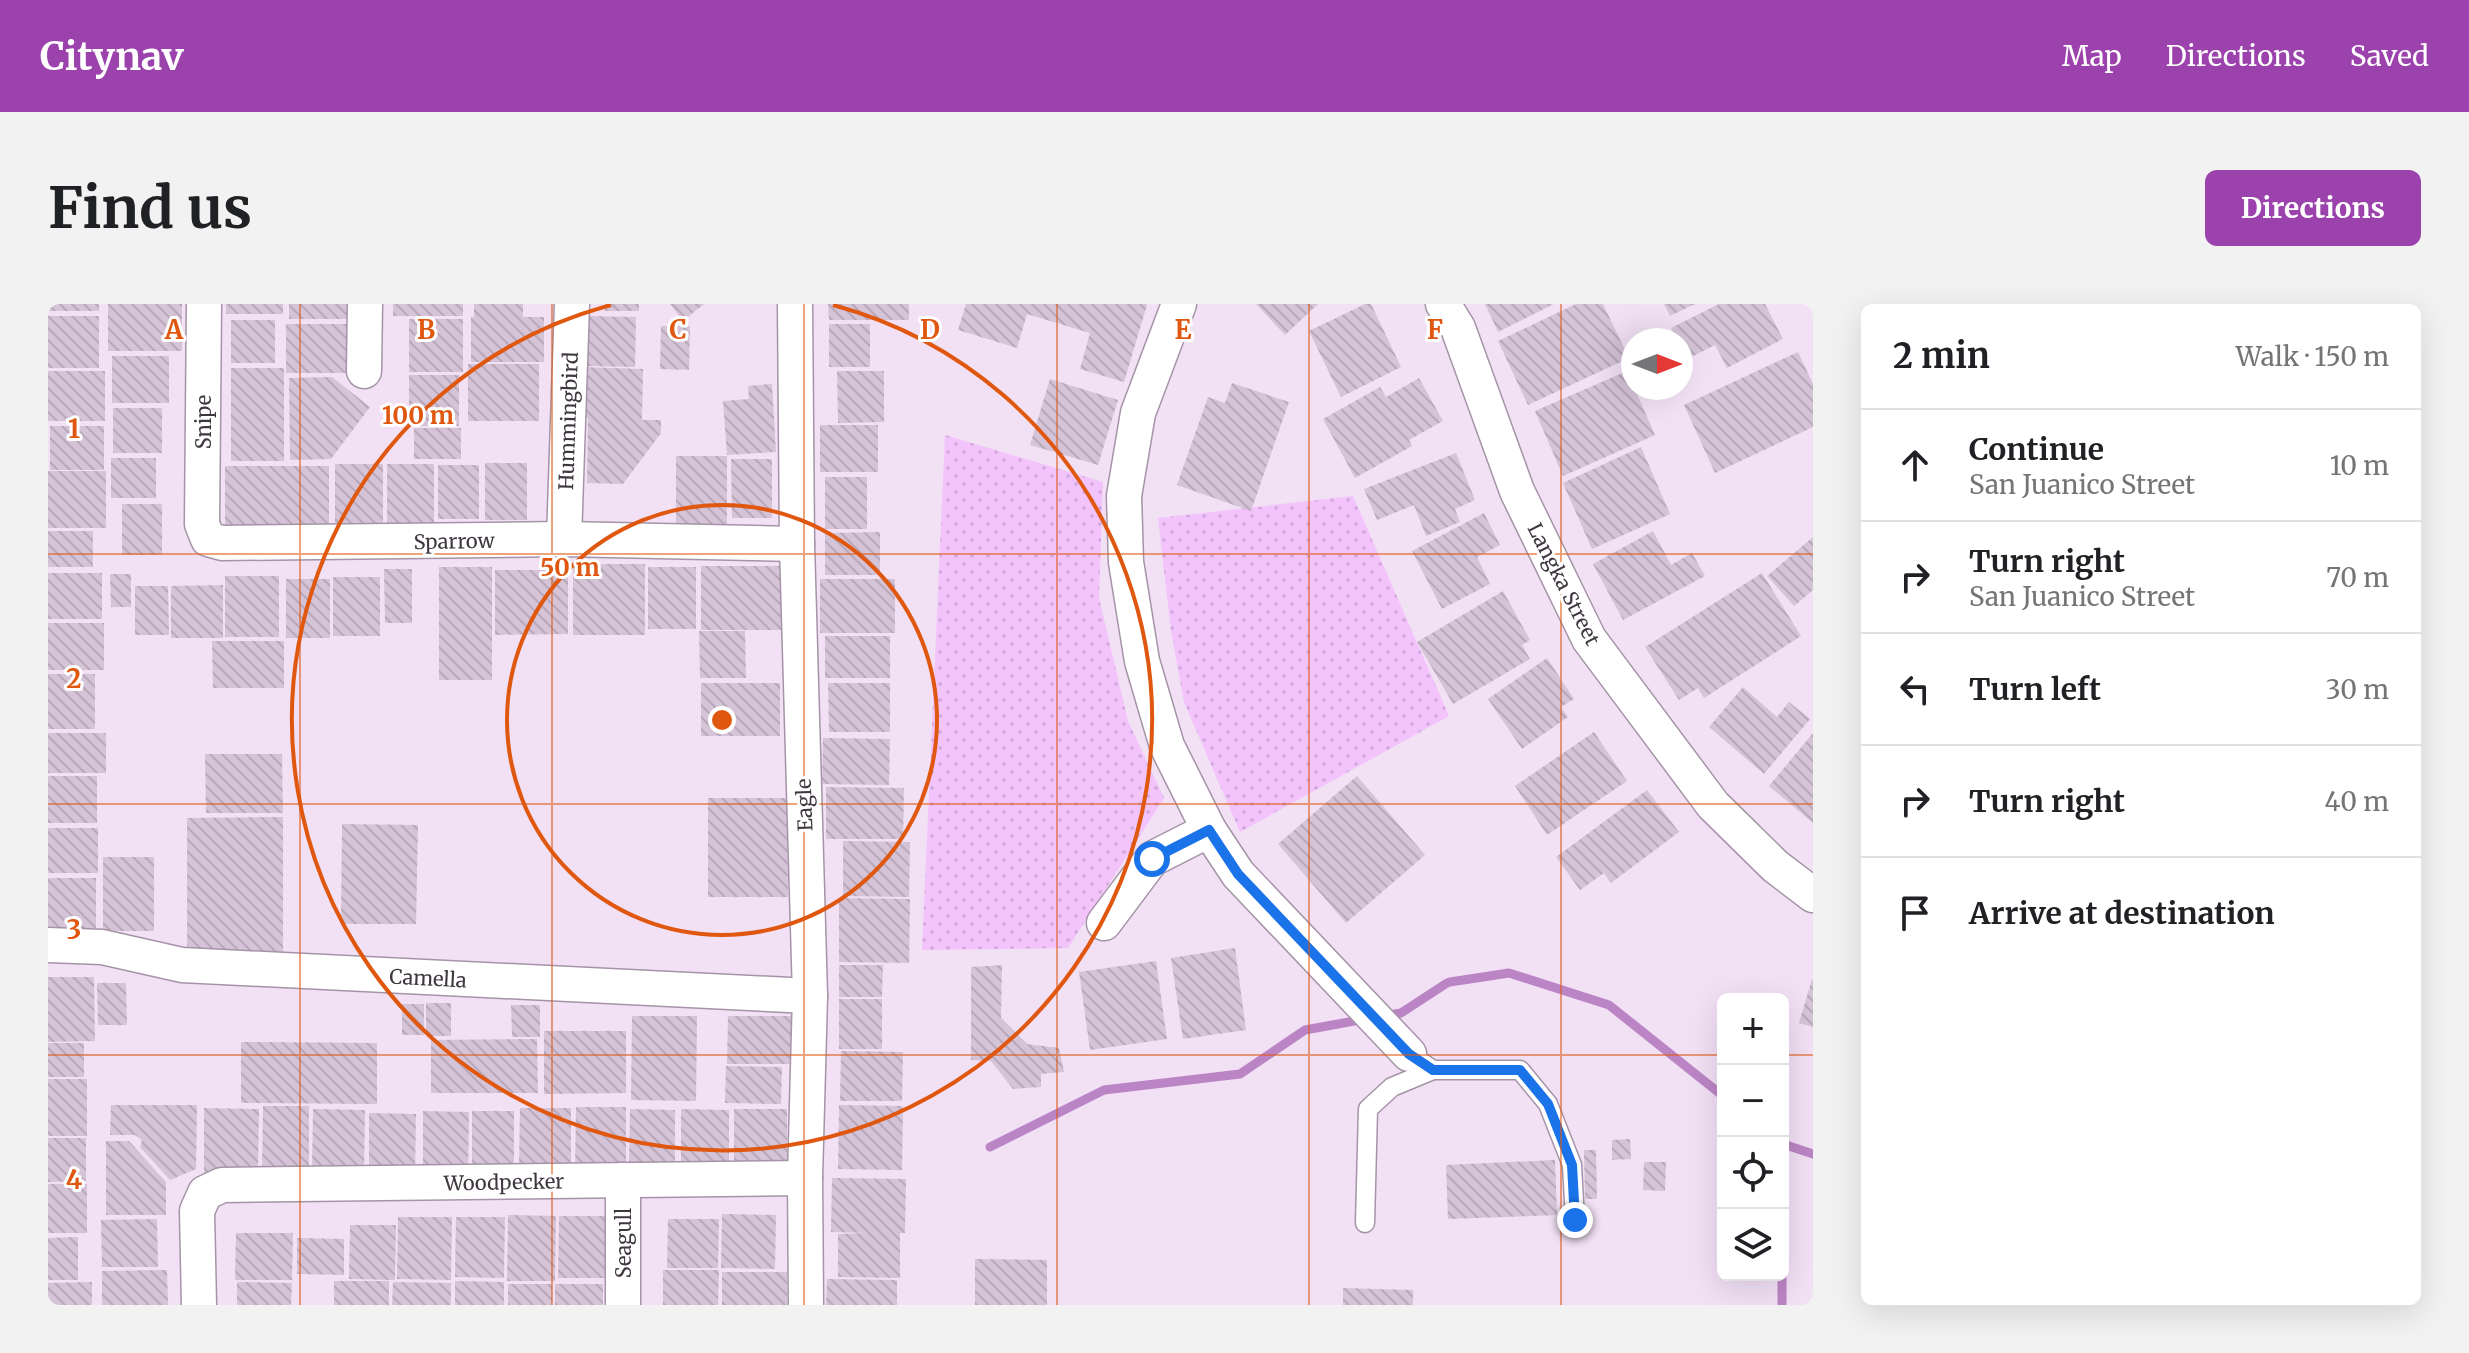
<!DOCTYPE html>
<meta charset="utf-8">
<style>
:root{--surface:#fff;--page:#f2f2f2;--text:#202124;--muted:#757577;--line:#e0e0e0;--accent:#9c42ad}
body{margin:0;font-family:Merriweather,serif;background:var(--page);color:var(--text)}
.controls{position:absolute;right:24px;bottom:24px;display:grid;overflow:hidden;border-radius:12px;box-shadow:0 8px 32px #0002}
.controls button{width:72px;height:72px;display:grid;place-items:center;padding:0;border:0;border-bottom:2px solid var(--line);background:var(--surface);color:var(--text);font:40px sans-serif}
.compass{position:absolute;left:1573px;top:24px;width:72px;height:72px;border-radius:50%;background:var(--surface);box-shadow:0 8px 32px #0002;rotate:90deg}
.stop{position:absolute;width:24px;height:24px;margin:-18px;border:6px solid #1a73e8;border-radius:50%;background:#fff}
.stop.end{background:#1a73e8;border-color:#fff;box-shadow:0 2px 8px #0008}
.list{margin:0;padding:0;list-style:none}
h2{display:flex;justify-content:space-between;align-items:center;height:104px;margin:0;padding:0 32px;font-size:34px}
h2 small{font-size:26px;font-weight:400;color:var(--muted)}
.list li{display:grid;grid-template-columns:52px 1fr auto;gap:24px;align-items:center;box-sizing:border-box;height:112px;padding:0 32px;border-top:2px solid var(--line)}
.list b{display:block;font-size:30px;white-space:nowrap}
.list p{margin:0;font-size:26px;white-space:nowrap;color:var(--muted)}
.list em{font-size:26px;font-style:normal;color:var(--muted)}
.icon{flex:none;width:44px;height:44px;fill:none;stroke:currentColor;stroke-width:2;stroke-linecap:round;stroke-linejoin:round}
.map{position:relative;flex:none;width:1765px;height:1001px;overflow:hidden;border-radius:12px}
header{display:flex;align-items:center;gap:48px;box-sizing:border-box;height:112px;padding:0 40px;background:var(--accent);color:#fff}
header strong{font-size:38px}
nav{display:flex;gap:44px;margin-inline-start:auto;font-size:28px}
.intro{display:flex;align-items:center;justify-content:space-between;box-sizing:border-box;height:192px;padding:0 48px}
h1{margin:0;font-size:56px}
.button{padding:20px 36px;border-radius:12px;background:var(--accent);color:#fff;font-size:28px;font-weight:700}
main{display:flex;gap:48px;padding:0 48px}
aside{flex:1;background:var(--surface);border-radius:12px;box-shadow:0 8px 32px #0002}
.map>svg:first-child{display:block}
.grass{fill:url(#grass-dots)}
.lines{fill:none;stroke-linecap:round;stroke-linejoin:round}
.stream{stroke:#bb85c5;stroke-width:9}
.building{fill:url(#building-back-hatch)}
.lane-casing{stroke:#a594a7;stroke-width:21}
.street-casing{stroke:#a594a7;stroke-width:37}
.lane{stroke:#fff;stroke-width:18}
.street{stroke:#fff;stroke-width:34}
.route{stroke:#1a73e8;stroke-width:10}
.grid{fill:none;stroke:#e0570f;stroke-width:2;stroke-opacity:0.55}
.ring{fill:none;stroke:#e0570f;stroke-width:4}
.labels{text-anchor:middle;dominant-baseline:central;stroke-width:6;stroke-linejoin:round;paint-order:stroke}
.street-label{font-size:20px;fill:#3e373f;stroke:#fff}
.grid-label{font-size:26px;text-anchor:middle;font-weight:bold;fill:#e0570f;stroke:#fff;stroke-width:6;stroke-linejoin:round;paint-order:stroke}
.centre{fill:#e0570f;stroke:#fff;stroke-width:4}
.ring-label{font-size:24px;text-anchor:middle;font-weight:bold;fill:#e0570f;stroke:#fff;stroke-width:6;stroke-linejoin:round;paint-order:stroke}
</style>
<header>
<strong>Citynav</strong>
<nav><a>Map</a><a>Directions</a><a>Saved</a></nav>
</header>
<div class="intro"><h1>Find us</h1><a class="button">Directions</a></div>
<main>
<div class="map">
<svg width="1765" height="1001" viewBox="0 0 1765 1001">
<defs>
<pattern id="grass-dots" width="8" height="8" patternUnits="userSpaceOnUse" patternTransform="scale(2)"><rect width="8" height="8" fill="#f3c3fc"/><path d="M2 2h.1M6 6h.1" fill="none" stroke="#d1a8d9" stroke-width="1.8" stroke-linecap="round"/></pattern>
<pattern id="building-back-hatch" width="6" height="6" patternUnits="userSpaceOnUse" patternTransform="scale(2)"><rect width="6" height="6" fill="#d5c3d8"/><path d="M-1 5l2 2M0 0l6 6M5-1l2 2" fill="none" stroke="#b8a8ba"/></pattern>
</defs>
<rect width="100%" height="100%" fill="#f2e0f5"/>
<g class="grass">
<path d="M897,131L1055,178L1051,294L1080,417L1116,494L1020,644L874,646Z"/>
<path d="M1305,192L1401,412L1192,528L1136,398L1123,327L1110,214Z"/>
</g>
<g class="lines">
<g class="stream">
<path d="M1402,678L1461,669L1561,701L1675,792"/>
<path d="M1335,712L1353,709L1399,679"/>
<path d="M1735,840L1765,850"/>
<path d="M942,843L1056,786L1192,770L1257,726L1317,715"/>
<path d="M1735,911L1736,840"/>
<path d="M1734,1001V971"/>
</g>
</g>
<g class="building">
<rect x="0" y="0" width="51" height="7"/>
<rect x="60" y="0" width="74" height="47"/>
<rect x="178" y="0" width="57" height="10"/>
<rect x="241" y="0" width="64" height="15"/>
<rect x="345" y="0" width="70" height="12"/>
<path d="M426,0H475V13H496V58H423V13H426Z"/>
<rect x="557" y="0" width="34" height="7"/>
<path d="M622,0H656L635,17Z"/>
<path d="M780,0H861V16H781Z"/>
<path d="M918,0H1097L1099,1L1076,78L1032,65L1042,29L979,10L969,44L910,26Z"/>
<path d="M1208,0H1270L1237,31Z"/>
<path d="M1317,0H1323L1353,63L1293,93L1261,27Z"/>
<path d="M1437,0H1506L1450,28Z"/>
<path d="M1528,0H1555L1581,54L1480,101L1450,37Z"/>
<path d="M1616,0H1647L1622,12Z"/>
<path d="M1671,0H1717L1735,35L1679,64L1667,41L1639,55L1633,43V36H1629L1623,24Z"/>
<rect x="0" y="12" width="51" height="52"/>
<path d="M539,12L588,13L587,63L538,62Z"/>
<rect x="361" y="15" width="54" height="53"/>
<rect x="183" y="16" width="44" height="43"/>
<rect x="238" y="20" width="63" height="49"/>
<rect x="781" y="20" width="41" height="43"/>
<path d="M613,22H642L641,66L612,65Z"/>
<path d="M1750,48L1765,80V123L1667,169L1636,101Z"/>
<rect x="64" y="52" width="57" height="47"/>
<rect x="420" y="60" width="71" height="57"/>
<path d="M531,63L595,65L594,116H613V129L575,180L539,179L540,114H530Z"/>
<rect x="183" y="64" width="53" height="93"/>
<rect x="0" y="67" width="57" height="50"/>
<path d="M789,67H836V118L790,119Z"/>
<path d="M1579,67L1607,131L1515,172L1487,107Z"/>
<rect x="361" y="71" width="50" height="51"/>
<path d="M284,73L322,103L283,155L242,156L241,74Z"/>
<path d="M1371,74L1395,117L1361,136L1364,142L1307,174L1275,115L1332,83L1338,93Z"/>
<path d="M1002,75L1070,96L1050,161L982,141Z"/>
<path d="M1184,79L1241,98L1203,207L1129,181L1160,93L1177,99Z"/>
<path d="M724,80L728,148L679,151L675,97L701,95L700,82Z"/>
<rect x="65" y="104" width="49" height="45"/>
<rect x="772" y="121" width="58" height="47"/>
<rect x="2" y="122" width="54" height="44"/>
<rect x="366" y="124" width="47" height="31"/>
<path d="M1593,143L1622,210L1544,245L1515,179Z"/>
<path d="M1408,149L1427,196L1407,205L1412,218L1378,232L1366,201L1329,216L1316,185Z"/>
<rect x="628" y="152" width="51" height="70"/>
<rect x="63" y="154" width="45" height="40"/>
<path d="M683,155H724V214H684Z"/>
<rect x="437" y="159" width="42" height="57"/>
<rect x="287" y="160" width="48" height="71"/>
<rect x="339" y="160" width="47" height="72"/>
<rect x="390" y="161" width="41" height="54"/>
<rect x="177" y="162" width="104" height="72"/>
<rect x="0" y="167" width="58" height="57"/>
<rect x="777" y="173" width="42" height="52"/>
<rect x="74" y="200" width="40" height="51"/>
<path d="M1436,209L1452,241L1429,253L1442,280L1394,305L1364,247Z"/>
<rect x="0" y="227" width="45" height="36"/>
<path d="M1605,227L1623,261L1644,249L1657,272L1575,316L1545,260Z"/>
<path d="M832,228V271H777V229Z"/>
<path d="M1765,233V286L1746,302L1719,272Z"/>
<rect x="525" y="260" width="72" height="71"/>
<rect x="653" y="262" width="81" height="64"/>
<rect x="391" y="263" width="53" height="113"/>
<rect x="600" y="263" width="48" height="62"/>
<path d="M336,265H364V319H337Z"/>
<path d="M447,266H520V330L447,331Z"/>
<rect x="0" y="269" width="54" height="46"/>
<path d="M1714,269L1753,332L1656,394L1650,384L1631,396L1597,343Z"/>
<path d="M62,270H83V303H63Z"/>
<rect x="177" y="272" width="54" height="61"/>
<rect x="285" y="273" width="47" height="59"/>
<rect x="238" y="275" width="44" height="59"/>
<rect x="772" y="275" width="75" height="54"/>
<path d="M175,281V334H123V282Z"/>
<path d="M87,282H120L121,331H87Z"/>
<path d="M1455,287L1482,336L1474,341L1482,355L1405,400L1369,338Z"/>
<rect x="0" y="319" width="56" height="47"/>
<path d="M651,327H697L698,374H652Z"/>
<rect x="777" y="332" width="65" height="42"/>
<path d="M164,337H236V384H165Z"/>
<path d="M1499,354L1526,395L1513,403L1520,413L1474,445L1440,395Z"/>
<rect x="0" y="370" width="47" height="55"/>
<rect x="653" y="379" width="79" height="53"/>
<path d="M780,379H842V428H781Z"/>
<path d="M1695,383L1729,413L1741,398L1762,415L1716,470L1661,423Z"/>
<path d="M1546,428L1579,477L1499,531L1467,482Z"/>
<rect x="0" y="429" width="58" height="40"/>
<path d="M1765,429V519L1721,482Z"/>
<path d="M775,434L842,435L841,481L774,480Z"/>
<path d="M157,450H234L235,509H158Z"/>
<rect x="0" y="472" width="49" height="47"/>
<path d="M1309,472L1377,551L1298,619L1230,540Z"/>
<path d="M778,483L856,484L855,535H778Z"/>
<path d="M1599,486L1631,528L1563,579L1556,569L1532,586L1508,553Z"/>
<path d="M660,494H739L740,593H660Z"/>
<path d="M235,513V648L139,649V514Z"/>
<path d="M294,520L370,521L368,620H293Z"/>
<rect x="0" y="524" width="50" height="45"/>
<path d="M795,537L862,538L861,593L795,592Z"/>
<rect x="55" y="553" width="51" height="74"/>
<rect x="0" y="574" width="48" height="50"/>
<path d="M791,594L862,595L861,659L791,658Z"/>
<path d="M1187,644L1198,726L1135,735L1123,654Z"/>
<path d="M1108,657L1119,735L1042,746L1031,668Z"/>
<path d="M791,661H835L834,693H791Z"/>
<path d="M954,661L953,714L979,740L1011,744L1016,768L993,770V783L965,785L943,757L923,756V663Z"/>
<path d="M0,673H46L47,737L0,738Z"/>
<path d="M1764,675L1765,676V723L1751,719Z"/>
<path d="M49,679H78L79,721H50Z"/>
<rect x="791" y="695" width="43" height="50"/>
<rect x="378" y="699" width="25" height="33"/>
<rect x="354" y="700" width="22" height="31"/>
<path d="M463,701H492V733H464Z"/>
<path d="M584,712H649L648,797L583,796Z"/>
<path d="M680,712H749L748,760H679Z"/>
<path d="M496,727H578V789L496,790Z"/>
<path d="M489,735L490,789H383V736Z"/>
<path d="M193,738L329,739V800L193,799Z"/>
<rect x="0" y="739" width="36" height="34"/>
<path d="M793,747L855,748L854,797H792Z"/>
<path d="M678,762L734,763L733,800L677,799Z"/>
<rect x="0" y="775" width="39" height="57"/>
<path d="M63,801H149L148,865L122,876L92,843L94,836L87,831H62Z"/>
<path d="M791,801L855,802L854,866L790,865Z"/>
<path d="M215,802H261V868H214Z"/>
<path d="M528,803H578V870L527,869Z"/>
<path d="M156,804L211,805L210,869H156Z"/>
<path d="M472,804H523V861H471Z"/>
<path d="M265,805L317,806L316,869L264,868Z"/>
<path d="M582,805L627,806V868L581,867Z"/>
<path d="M633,805L681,806V858L633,857Z"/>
<rect x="686" y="805" width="53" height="52"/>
<path d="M375,807L421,808L420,872L375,871Z"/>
<rect x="424" y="807" width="42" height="56"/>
<path d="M321,809L368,810L367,870H321Z"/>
<path d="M0,834H38V877L0,878Z"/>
<path d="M1582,835L1583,855L1564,856V836Z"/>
<path d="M58,837H81L118,878V911H58Z"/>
<path d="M1536,846H1548L1549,895H1537Z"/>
<path d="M1507,856L1509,911L1400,915L1398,861Z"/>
<path d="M1596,858H1618L1617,887L1595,886Z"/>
<path d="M784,874L858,875L857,929H852V974L790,973V930L819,929L783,928Z"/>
<rect x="0" y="880" width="39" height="49"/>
<path d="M674,910L728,911L727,965L673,964Z"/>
<path d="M460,911L508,912L507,977H459Z"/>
<path d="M511,912H572V974H510Z"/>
<path d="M350,913H404L403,976L349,975Z"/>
<path d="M408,913H457L456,974L407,973Z"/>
<path d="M109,915L110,963H54L53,916Z"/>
<path d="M620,915H671L670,964H619Z"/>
<path d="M302,921H348L347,976L301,975Z"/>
<path d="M188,929H245L244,976H187Z"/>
<path d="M30,933V976H0V934Z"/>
<path d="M249,934L296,935V971L249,970Z"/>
<path d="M927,955L999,956V1001H927Z"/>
<path d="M119,966L120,1001H54V967Z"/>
<path d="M615,966H671L670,1001H615Z"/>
<rect x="674" y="968" width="65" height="33"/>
<path d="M779,975L849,976V1001H778Z"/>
<rect x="286" y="977" width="55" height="24"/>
<path d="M407,977L456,978V1001H407Z"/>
<path d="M44,978V1001H0V979Z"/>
<path d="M189,978L244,979L243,1001H189Z"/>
<path d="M345,978L403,979V1001H344Z"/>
<rect x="460" y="980" width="44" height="21"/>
<rect x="507" y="980" width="48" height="21"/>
<path d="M1295,984L1365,986V1001H1295Z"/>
</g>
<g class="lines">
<g class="lane-casing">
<g id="lane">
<path d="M1361,750L1385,766H1472L1500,800L1524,861L1527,916"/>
<path d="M1317,919L1320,805L1344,783L1385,766"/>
</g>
</g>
<g class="street-casing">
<g id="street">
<path d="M156,0L154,220L160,235L174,239L516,235L749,240"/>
<path d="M747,0L749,240L762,692L757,874L758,1001"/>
<path d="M1131,0L1090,109L1076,192L1078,258L1094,357L1119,442L1161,526L1190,570L1361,750"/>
<path d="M1395,0L1410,24L1469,187L1541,335L1665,501L1727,562L1765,591"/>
<path d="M316,67L317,0"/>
<path d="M516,235L524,0"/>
<path d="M1056,619L1104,555L1161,526"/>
<path d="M0,641L54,643L134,661L762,692"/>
<path d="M575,876V1001"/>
<path d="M151,1001L149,907L157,889L174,881L757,874"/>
</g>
</g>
<use href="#lane" class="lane"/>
<use href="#street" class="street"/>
</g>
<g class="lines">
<path class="route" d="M1104,555L1161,526L1190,570L1361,750L1385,766H1472L1500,800L1524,861L1527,916"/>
</g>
<path class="grid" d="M252,0V1001M504,0V1001M756,0V1001M1009,0V1001M1261,0V1001M1513,0V1001M0,250H1765M0,500H1765M0,751H1675M1735,751H1765"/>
<g class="ring">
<circle cx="674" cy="416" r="215"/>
<path d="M785 1A430 430 0 1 1 563 1"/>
</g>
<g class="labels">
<g class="street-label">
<text transform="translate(520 117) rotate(-88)">Hummingbird</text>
<text transform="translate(155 118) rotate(-90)">Snipe</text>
<text transform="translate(406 237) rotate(-1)">Sparrow</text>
<text transform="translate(1516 280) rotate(63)">Langka Street</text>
<text transform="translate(756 501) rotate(-92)">Eagle</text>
<text transform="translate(380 674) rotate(3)">Camella</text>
<text transform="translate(456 878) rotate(-1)">Woodpecker</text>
<text transform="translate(575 939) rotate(-90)">Seagull</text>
</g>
</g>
<g class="grid-label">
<text x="126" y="35">A</text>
<text x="378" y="35">B</text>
<text x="630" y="35">C</text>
<text x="882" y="35">D</text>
<text x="1135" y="35">E</text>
<text x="1387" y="35">F</text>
<text x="26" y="134">1</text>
<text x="26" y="384">2</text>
<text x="26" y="635">3</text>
<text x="26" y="885">4</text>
</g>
<circle cx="674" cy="416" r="12" class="centre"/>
<g class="ring-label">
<text x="370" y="120">100 m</text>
<text x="522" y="272">50 m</text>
</g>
</svg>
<div class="controls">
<button>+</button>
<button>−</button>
<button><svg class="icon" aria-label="locate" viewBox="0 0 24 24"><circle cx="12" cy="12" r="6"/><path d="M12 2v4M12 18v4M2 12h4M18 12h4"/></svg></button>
<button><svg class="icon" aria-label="layers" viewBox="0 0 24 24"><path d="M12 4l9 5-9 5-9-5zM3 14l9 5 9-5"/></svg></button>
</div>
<svg class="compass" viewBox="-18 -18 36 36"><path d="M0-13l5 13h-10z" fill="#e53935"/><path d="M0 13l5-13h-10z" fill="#757577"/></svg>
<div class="stop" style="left:1104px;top:555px"></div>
<div class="stop end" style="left:1527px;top:916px"></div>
</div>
<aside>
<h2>2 min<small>Walk · 150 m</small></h2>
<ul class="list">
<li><svg class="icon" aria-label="ahead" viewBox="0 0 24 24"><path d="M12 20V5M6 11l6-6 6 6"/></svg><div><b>Continue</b><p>San Juanico Street</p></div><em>10 m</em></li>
<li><svg class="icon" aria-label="right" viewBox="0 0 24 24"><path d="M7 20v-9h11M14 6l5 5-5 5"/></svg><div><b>Turn right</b><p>San Juanico Street</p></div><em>70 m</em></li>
<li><svg class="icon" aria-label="left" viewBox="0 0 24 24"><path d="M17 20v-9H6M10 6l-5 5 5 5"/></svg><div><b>Turn left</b></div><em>30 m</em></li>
<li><svg class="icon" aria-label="right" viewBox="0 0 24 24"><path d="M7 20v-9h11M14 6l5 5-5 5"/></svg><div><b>Turn right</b></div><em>40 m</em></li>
<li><svg class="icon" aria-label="arrive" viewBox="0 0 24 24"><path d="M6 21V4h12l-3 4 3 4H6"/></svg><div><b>Arrive at destination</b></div></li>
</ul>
</aside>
</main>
